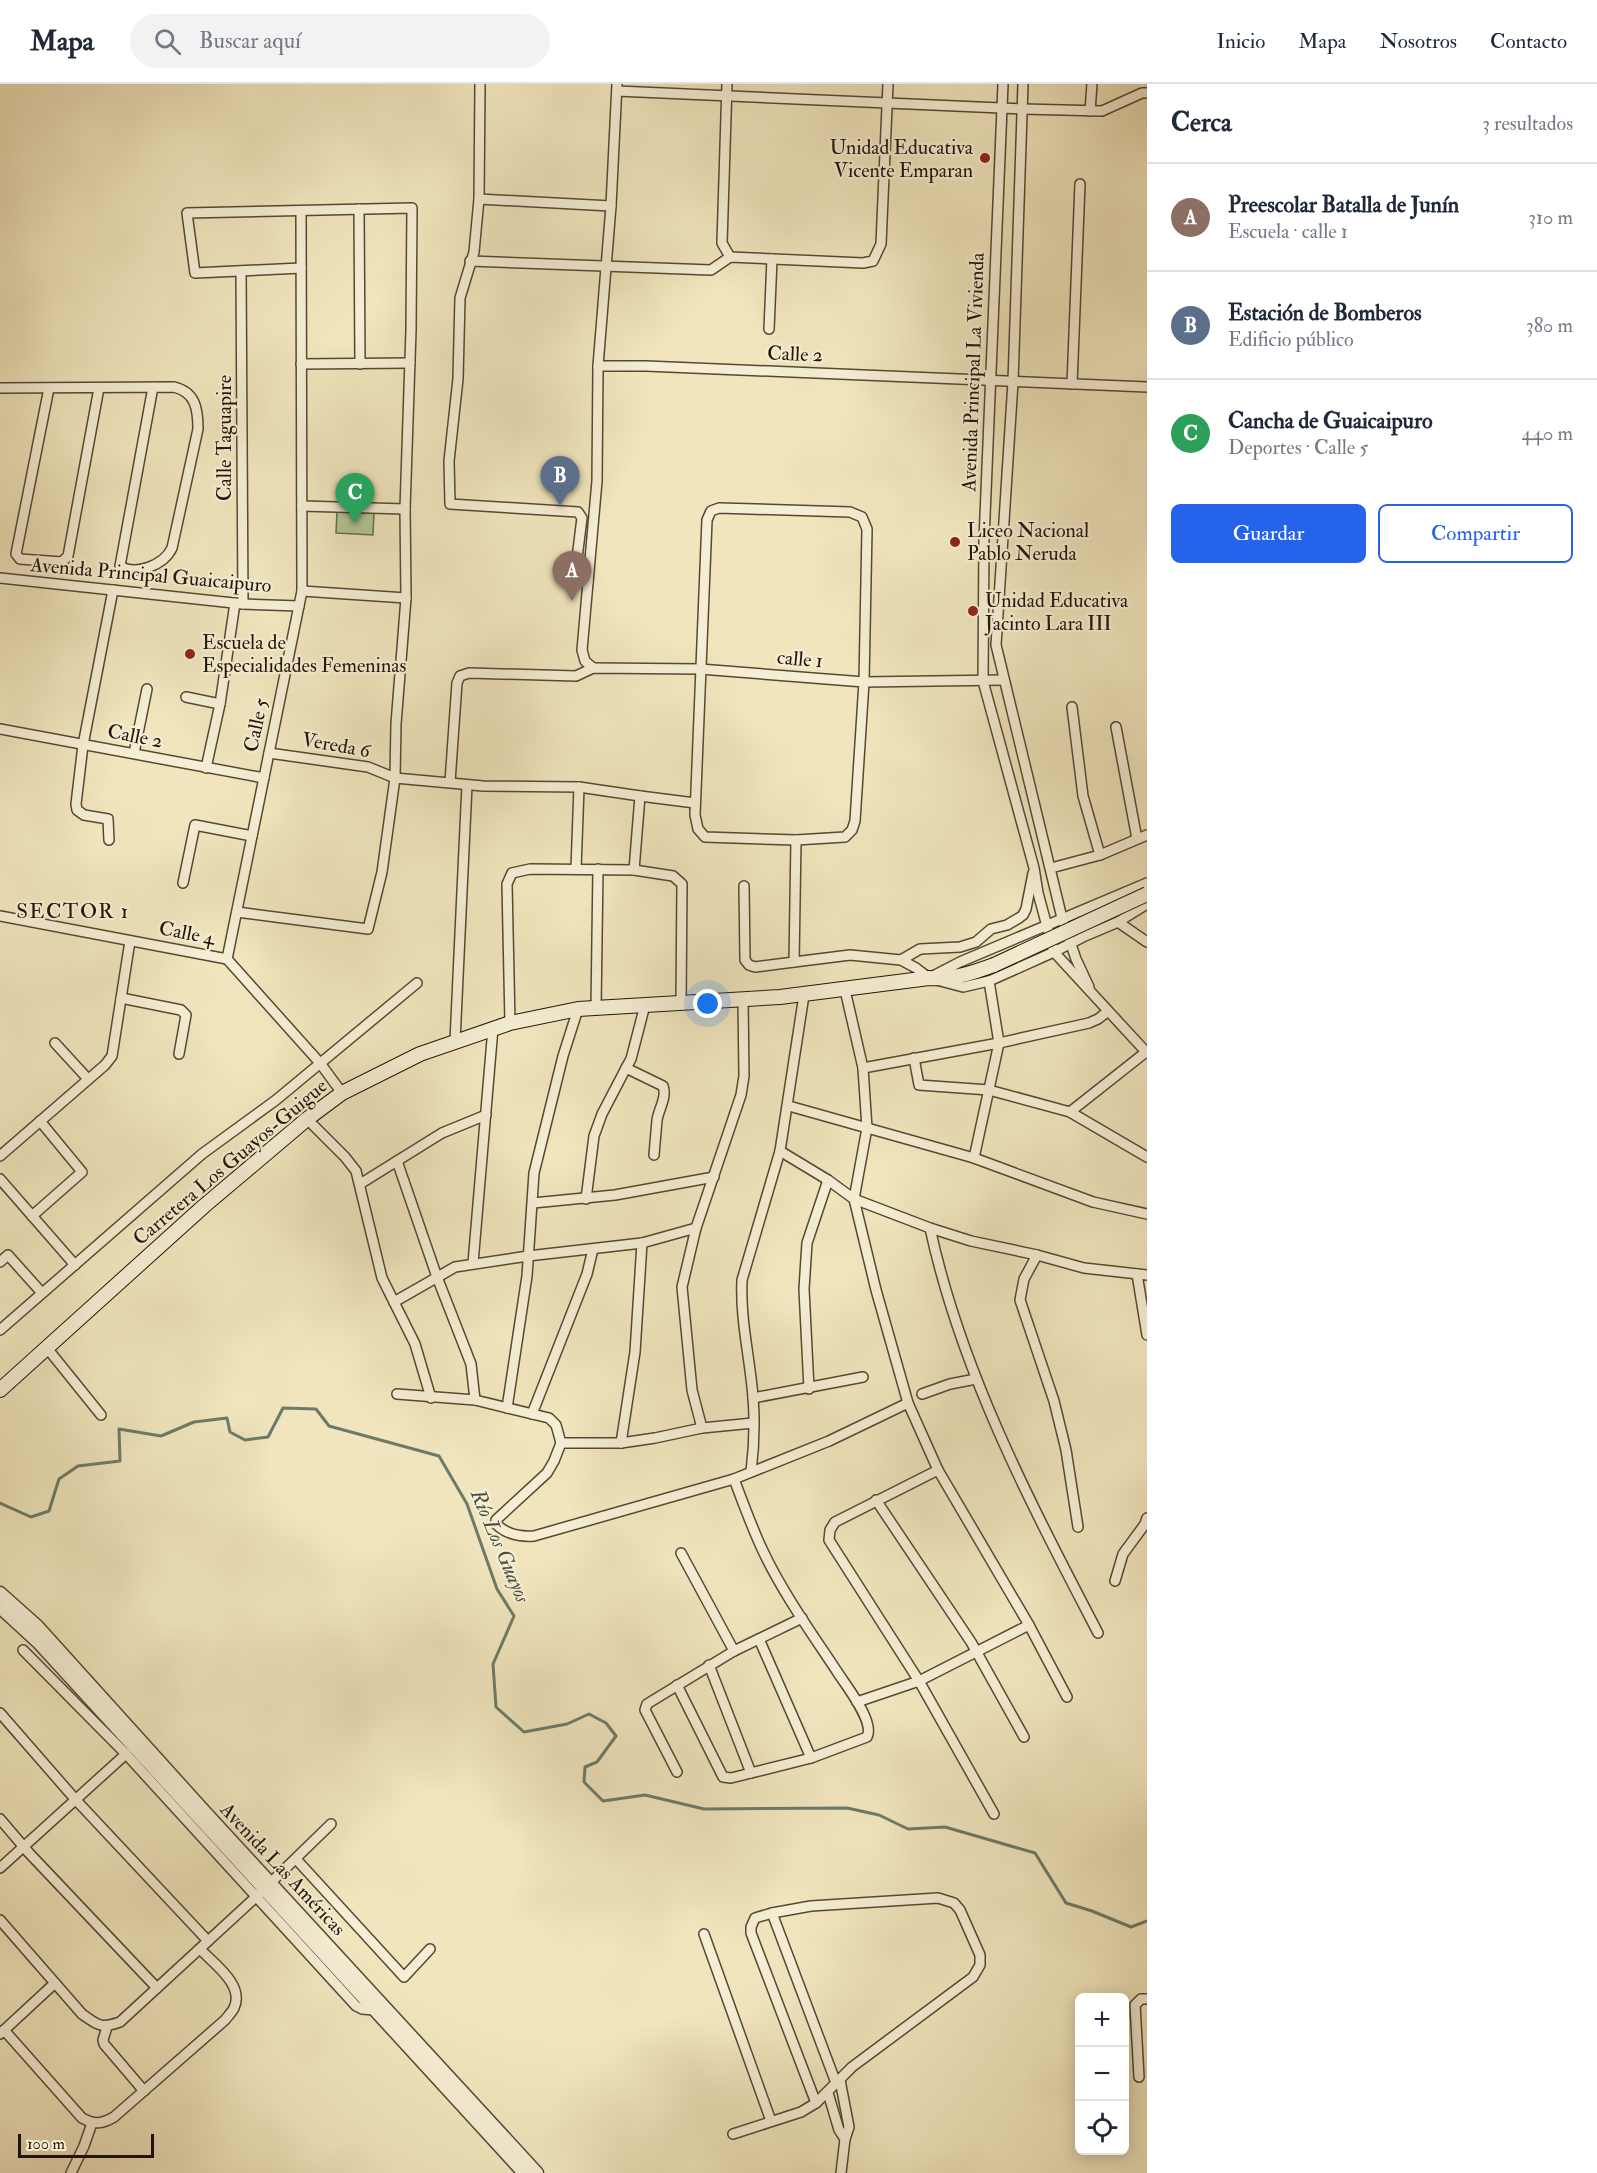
<!DOCTYPE html>
<html lang="es">
<meta charset="utf-8">
<style>
:root{--surface:#fff;--page:#f2f2f3;--text:#1f2937;--muted:#747a83;--line:#e0e1e3;--accent:#2563eb}
body{margin:0;font-family:"IM FELL Double Pica",serif;background:var(--page);color:var(--text)}
.controls{position:absolute;right:18px;bottom:18px;display:grid;overflow:hidden;border-radius:9px;box-shadow:0 3px 15px #0003}
.controls button{width:54px;height:54px;display:grid;place-items:center;padding:0;border:0;border-bottom:2px solid var(--line);background:var(--surface);color:var(--text);font:30px sans-serif}
.scale{position:absolute;left:18px;bottom:15px;width:136px;box-sizing:border-box;padding-left:6px;border:3px solid #221407;border-top:0;font-size:16px;line-height:21px;white-space:nowrap;color:#221407;-webkit-text-stroke:4px #f5eed4;paint-order:stroke}
.you{position:absolute;left:708px;top:920px;width:21px;height:21px;margin:-15px;border:4px solid #fff;border-radius:50%;background:#1a73e8;box-shadow:0 0 0 9px #1a73e833}
.badge{display:grid;place-items:center;width:39px;height:39px;border-radius:50%;background:var(--accent);color:#fff;font-size:20px;font-weight:700}
.pin{position:absolute;translate:-50% -50px;filter:drop-shadow(0 2px 3px #0008)}
.pin::after{content:'';position:absolute;top:32px;width:21px;height:18px;background:inherit;clip-path:polygon(0 0,100% 0,50% 100%)}
.list{margin:0;padding:0;list-style:none}
h2{display:flex;justify-content:space-between;align-items:center;height:78px;margin:0;padding:0 24px;font-size:26px}
h2 small{font-size:20px;font-weight:400;color:var(--muted)}
.list li{display:grid;grid-template-columns:39px 1fr auto;gap:18px;align-items:center;box-sizing:border-box;height:108px;padding:0 24px;border-top:2px solid var(--line)}
.list b{display:block;font-size:22px;white-space:nowrap}
.list p{margin:0;font-size:20px;white-space:nowrap;color:var(--muted)}
.list em{font-size:20px;font-style:normal;color:var(--muted)}
.actions{display:flex;gap:12px;padding:18px 24px}
.actions a{flex:1;padding:14px 0;border:2px solid var(--accent);border-radius:9px;text-align:center;font-size:21px;color:var(--accent)}
.actions .main{background:var(--accent);color:#fff}
.icon{flex:none;width:33px;height:33px;fill:none;stroke:currentColor;stroke-width:2;stroke-linecap:round;stroke-linejoin:round}
.map{position:relative;flex:none;width:1147px;height:2089px;overflow:hidden}
header{display:flex;align-items:center;gap:36px;box-sizing:border-box;height:84px;padding:0 30px;background:var(--surface);border-bottom:2px solid var(--line)}
header strong{font-size:28px}
nav{display:flex;gap:33px;margin-inline-start:auto;font-size:21px}
.search{width:420px;height:54px;background:var(--page);display:flex;align-items:center;gap:15px;box-sizing:border-box;padding:0 21px;border-radius:33px;color:var(--muted);font-size:22px}
main{display:flex}
aside{flex:1;background:var(--surface)}
.map>svg:first-child{display:block}
.pitch{fill:#b3c696;stroke:#6a6d4e;stroke-width:1.5}
.lines{fill:none;stroke-linecap:round;stroke-linejoin:round}
.stream{stroke:#6b7b69;stroke-width:3}
.minor-casing{stroke:#564834;stroke-width:12}
.tertiary-casing{stroke:#564834;stroke-width:15}
.secondary-casing{stroke:#221407;stroke-width:16}
.minor{stroke:#f5eed4;stroke-width:9}
.tertiary{stroke:#f5eed4;stroke-width:12}
.secondary{stroke:#f5eed4;stroke-width:14}
.secondary-bridge-casing{stroke:#221407;stroke-width:16;stroke-linecap:butt}
.secondary-bridge{stroke:#f5eed4;stroke-width:14}
.poi-dot{fill:#8f2418;stroke:#f5eed4;stroke-width:2}
.labels{text-anchor:middle;dominant-baseline:central;stroke-width:4.5;stroke-linejoin:round;paint-order:stroke}
.poi-label{font-size:20px;fill:#221407;stroke:#f5eed4;text-anchor:start}
.street-label{font-size:20px;fill:#221407;stroke:#f5eed4}
.neighbourhood-label{font-size:21px;letter-spacing:1.5px;fill:#221407;stroke:#f5eed4}
.water-label{font-size:21px;font-style:italic;fill:#4c5040;stroke:#f5eed4}
</style>
<header>
<strong>Mapa</strong>
<div class="search"><svg class="icon" aria-label="search" viewBox="0 0 24 24"><circle cx="10" cy="10" r="6"/><path d="M15 15l6 6"/></svg>Buscar aquí</div>
<nav><a>Inicio</a><a>Mapa</a><a>Nosotros</a><a>Contacto</a></nav>
</header>
<main>
<div class="map">
<svg width="1147" height="2089" viewBox="0 0 1147 2089">
<rect width="100%" height="100%" fill="#f0e5bd"/>
<filter id="stains"><feTurbulence type="fractalNoise" baseFrequency=".00333" numOctaves="4"/><feColorMatrix values="0 0 0 0 .2 0 0 0 0 .09 0 0 0 0 .02 0 0 0 .5 -.17"/></filter>
<radialGradient id="worn" r=".72"><stop offset=".6" stop-color="#630" stop-opacity="0"/><stop offset="1" stop-color="#630" stop-opacity=".3"/></radialGradient>
<path class="pitch" d="M337,427L374,429L373,451L336,449Z"/>
<g class="lines">
<path class="stream" d="M0,1419L31,1433L49,1427L59,1395L78,1382L120,1377L119,1345L161,1352L194,1338L227,1334L230,1348L245,1356L268,1353L283,1324L316,1325L329,1342L439,1372L467,1420L497,1505L514,1532L493,1580L496,1623L524,1648L567,1640L589,1630L606,1639L616,1652L597,1678L585,1683L584,1698L603,1717L645,1711L704,1725L847,1724L879,1731L908,1745L945,1743L1035,1769L1066,1819L1092,1827L1131,1843L1147,1837"/>
<g class="minor-casing">
<g id="minor">
<path d="M480,0L479,115L474,168L460,214L458,295L449,377L450,420L578,428L582,434L576,482L577,487L588,498"/>
<path d="M727,0L722,159L730,173"/>
<path d="M1003,0L984,456L983,597L1034,784L1038,809L1054,868L1147,969"/>
<path d="M1023,0L1013,298L996,561L1062,834L1076,875L1089,903"/>
<path d="M617,7L1023,25L1102,27L1142,9H1147"/>
<path d="M1090,27L1092,0"/>
<path d="M479,115L611,122"/>
<path d="M359,125L360,280"/>
<path d="M470,177L711,186L730,173L863,179L873,177L881,160L888,0"/>
<path d="M241,187L243,520"/>
<path d="M769,245L772,175"/>
<path d="M301,280L410,279"/>
<path d="M598,282H646L1147,303"/>
<path d="M1072,300L1080,100"/>
<path d="M0,304L174,303C195,308 198,324 198,345L172,464C164,481 136,492 120,482L153,303"/>
<path d="M49,304L16,470L20,475L62,478L68,472L99,304"/>
<path d="M302,422L405,425"/>
<path d="M719,424L850,428L862,433L867,445L864,598L855,737L852,746L845,753L796,756L705,753L698,745L695,731L707,436L711,427Z"/>
<path d="M0,494L243,520L299,522"/>
<path d="M302,507L406,514"/>
<path d="M593,584L585,577L582,566L597,397L598,282L611,122L617,0"/>
<path d="M186,613L220,620"/>
<path d="M1072,623L1083,712L1100,771"/>
<path d="M1116,643L1137,755"/>
<path d="M0,645L264,694"/>
<path d="M134,669L147,605"/>
<path d="M269,669L368,683L395,694L483,702L579,703L640,712L634,786"/>
<path d="M206,684L220,620L235,519"/>
<path d="M450,698L457,599L460,592L469,589L576,592L593,584L700,585L864,598L1004,596"/>
<path d="M640,712L695,719"/>
<path d="M109,756L108,735L84,731L77,726L76,720L83,661L113,506"/>
<path d="M796,756L794,878L850,871L901,876L916,884L929,894L963,903L989,897L1054,868L1085,852L1118,838L1147,820"/>
<path d="M1051,784L1100,771L1147,751"/>
<path d="M576,785L579,703"/>
<path d="M183,799L195,741L252,752"/>
<path d="M744,802L745,876L749,881L755,883L794,878"/>
<path d="M237,828L368,845L382,788L395,694L396,640L406,514L405,425L411,246L412,124L187,129L195,189L301,184"/>
<path d="M0,832L227,875"/>
<path d="M1118,838L1147,858"/>
<path d="M227,875L302,507L301,127"/>
<path d="M227,875L320,979L342,1009"/>
<path d="M901,876L920,865L960,863L976,858L991,845L1007,841L1019,834L1023,831L1026,825L1033,789"/>
<path d="M931,893L960,878L1147,799"/>
<path d="M845,906L863,984L867,1044L854,1115L876,1206L908,1319L938,1386L1029,1541L1067,1613"/>
<path d="M121,914L181,926L186,931L179,970"/>
<path d="M645,921L631,975L626,984L663,1002C667,1014 659,1024 657,1036C656,1048 655,1060 654,1071"/>
<path d="M596,924L598,785"/>
<path d="M510,939L507,800L512,789L530,785L634,786L673,792L682,800L681,918"/>
<path d="M455,957L467,701"/>
<path d="M55,959L88,995"/>
<path d="M914,974L919,1001L989,1006L1070,1028L1147,1073"/>
<path d="M863,984L999,959L1089,939L1098,935L1107,928"/>
<path d="M789,1022L974,1074L1093,1118L1147,1130"/>
<path d="M1070,1028L1146,968"/>
<path d="M307,1035L345,1073L356,1087L382,1194L415,1260L431,1314"/>
<path d="M780,1067L828,1096L854,1115L930,1144L971,1157L1037,1171L1084,1184L1147,1191"/>
<path d="M0,1072L105,981L112,972L130,857"/>
<path d="M974,1074L999,959L989,897"/>
<path d="M397,1077L437,1193L471,1280L475,1316"/>
<path d="M0,1095L75,1181"/>
<path d="M360,1100L442,1049L486,1031"/>
<path d="M586,1115L594,1052L602,1030L626,984"/>
<path d="M533,1119L615,1111L714,1093"/>
<path d="M32,1132L82,1088L40,1037"/>
<path d="M930,1144C961,1288 1031,1420 1098,1549"/>
<path d="M1037,1171L1024,1195L1020,1216L1054,1317L1066,1366L1078,1443"/>
<path d="M0,1178L8,1171L42,1209"/>
<path d="M473,1179L493,944"/>
<path d="M1137,1190L1147,1251"/>
<path d="M394,1218L455,1183L528,1172L642,1159L696,1144"/>
<path d="M0,1246L202,1070L276,1016L417,899"/>
<path d="M47,1264L101,1331"/>
<path d="M809,1305L804,1205L807,1159L828,1096"/>
<path d="M397,1310L475,1316L549,1334L556,1341L561,1359H621L655,1354L702,1344L753,1339"/>
<path d="M922,1310L950,1300L976,1295"/>
<path d="M753,1314L863,1293"/>
<path d="M507,1324L527,1192L534,1089L563,972L578,925"/>
<path d="M532,1330L587,1190L593,1165"/>
<path d="M702,1344L692,1306L682,1203L696,1144L741,1011L744,992L743,915"/>
<path d="M561,1359L554,1377L547,1389L496,1436V1440C506,1450 520,1453 534,1452L734,1395L829,1357L908,1319"/>
<path d="M621,1359L635,1268L642,1159"/>
<path d="M938,1386L835,1438L830,1446L829,1456L919,1597L994,1730"/>
<path d="M751,1388C754,1364 755,1338 753,1313C750,1274 740,1236 742,1196L780,1067L804,911"/>
<path d="M876,1416L971,1558L1024,1653"/>
<path d="M681,1469L734,1567"/>
<path d="M1115,1497L1123,1470L1145,1440L1147,1434"/>
<path d="M759,1555L811,1674"/>
<path d="M23,1566L126,1670L356,1922L362,1925L374,1926"/>
<path d="M709,1581L751,1689L811,1674L867,1653C875,1638 847,1603 838,1589C813,1551 782,1508 763,1467C752,1444 743,1419 734,1395"/>
<path d="M677,1601L723,1693L731,1694L751,1689"/>
<path d="M857,1618L919,1597L1029,1541"/>
<path d="M0,1629L75,1715L208,1857"/>
<path d="M677,1688L645,1626L647,1620L734,1567L802,1534"/>
<path d="M0,1735L29,1769L157,1904"/>
<path d="M296,1775L404,1893L430,1865"/>
<path d="M0,1784L126,1670"/>
<path d="M772,1829L755,1834L751,1843V1849L816,2019"/>
<path d="M0,1836L82,1930C98,1941 100,1945 120,1938L257,1812L331,1740"/>
<path d="M704,1850L771,2037"/>
<path d="M107,1943L103,1956L104,1960L144,2007"/>
<path d="M4,1946L82,2034C95,2041 102,2040 114,2033L225,1936C228,1932 232,1928 234,1924C245,1901 213,1879 200,1865"/>
<path d="M0,1950L55,1899"/>
<path d="M1139,1993L1135,1921L1141,1915H1147"/>
<path d="M840,1996L849,2043L845,2055L841,2089"/>
<path d="M828,2009L839,2046L845,2055"/>
<path d="M733,2050L801,2028L816,2019L852,1983L973,1893L980,1881V1871L960,1826L954,1819L938,1814L811,1822L772,1829L836,1999"/>
<path d="M71,2089L84,2062L92,2039"/>
</g>
</g>
<g class="tertiary-casing">
<g id="tertiary">
<path d="M0,1509L37,1542L204,1727L537,2089"/>
<path d="M0,1523L38,1558L524,2089"/>
</g>
</g>
<g class="secondary-casing">
<path id="secondary" d="M0,1306L204,1122L307,1035L342,1009L420,970L510,939L578,925L780,913L929,894C952,896 972,889 994,881"/>
</g>
<use href="#minor" class="minor"/>
<use href="#tertiary" class="tertiary"/>
<use href="#secondary" class="secondary"/>
<g class="secondary-bridge-casing">
<path id="secondary-bridge" d="M994,881L1147,810"/>
</g>
<use href="#secondary-bridge" class="secondary-bridge"/>
</g>
<g class="poi-dot">
<circle cx="985" cy="74" r="6"/>
<circle cx="955" cy="458" r="6"/>
<circle cx="973" cy="527" r="6"/>
<circle cx="190" cy="570" r="6"/>
</g>
<g class="labels">
<g class="poi-label">
<text x="973" y="63" text-anchor="end">Unidad Educativa<tspan x="973" dy="23">Vicente Emparan</tspan></text>
<text x="967" y="446">Liceo Nacional<tspan x="967" dy="23">Pablo Neruda</tspan></text>
<text x="985" y="516">Unidad Educativa<tspan x="985" dy="23">Jacinto Lara III</tspan></text>
<text x="202" y="558">Escuela de<tspan x="202" dy="23">Especialidades Femeninas</tspan></text>
</g>
<g class="street-label">
<text transform="translate(795 270) rotate(2)">Calle 2</text>
<text transform="translate(973 288) rotate(-88)">Avenida Principal La Vivienda</text>
<text transform="translate(224 354) rotate(-90)">Calle Taguapire</text>
<text transform="translate(151 491) rotate(5)">Avenida Principal Guaicaipuro</text>
<text transform="translate(800 575) rotate(5)">calle 1</text>
<text transform="translate(256 641) rotate(-78)">Calle 5</text>
<text transform="translate(135 652) rotate(11)">Calle 2</text>
<text transform="translate(336 661) rotate(10)">Vereda 6</text>
<text transform="translate(187 849) rotate(11)">Calle 4</text>
<text transform="translate(230 1078) rotate(-40)">Carretera Los Guayos-Guigue</text>
<text transform="translate(283 1785) rotate(47)">Avenida Las Américas</text>
</g>
<g class="neighbourhood-label">
<text x="73" y="827">SECTOR 1</text>
</g>
<g class="water-label">
<text transform="translate(500 1462) rotate(67)">Río Los Guayos</text>
</g>
</g>
<rect width="100%" height="100%" filter="url(#stains)"/>
<rect width="100%" height="100%" fill="url(#worn)"/>
</svg>
<div class="controls">
<button>+</button>
<button>−</button>
<button><svg class="icon" aria-label="locate" viewBox="0 0 24 24"><circle cx="12" cy="12" r="6"/><path d="M12 2v4M12 18v4M2 12h4M18 12h4"/></svg></button>
</div>
<div class="scale">100 m</div>
<div class="you"></div>
<div class="pin badge" style="left:572px;top:517px;background:#8d6e63">A</div>
<div class="pin badge" style="left:560px;top:422px;background:#5c6f8a">B</div>
<div class="pin badge" style="left:355px;top:439px;background:#2e9e5b">C</div>
</div>
<aside>
<h2>Cerca<small>3 resultados</small></h2>
<ul class="list">
<li><span class="badge" style="background:#8d6e63">A</span><div><b>Preescolar Batalla de Junín</b><p>Escuela · calle 1</p></div><em>310 m</em></li>
<li><span class="badge" style="background:#5c6f8a">B</span><div><b>Estación de Bomberos</b><p>Edificio público</p></div><em>380 m</em></li>
<li><span class="badge" style="background:#2e9e5b">C</span><div><b>Cancha de Guaicaipuro</b><p>Deportes · Calle 5</p></div><em>440 m</em></li>
</ul>
<div class="actions"><a class="main">Guardar</a><a>Compartir</a></div>
</aside>
</main>
